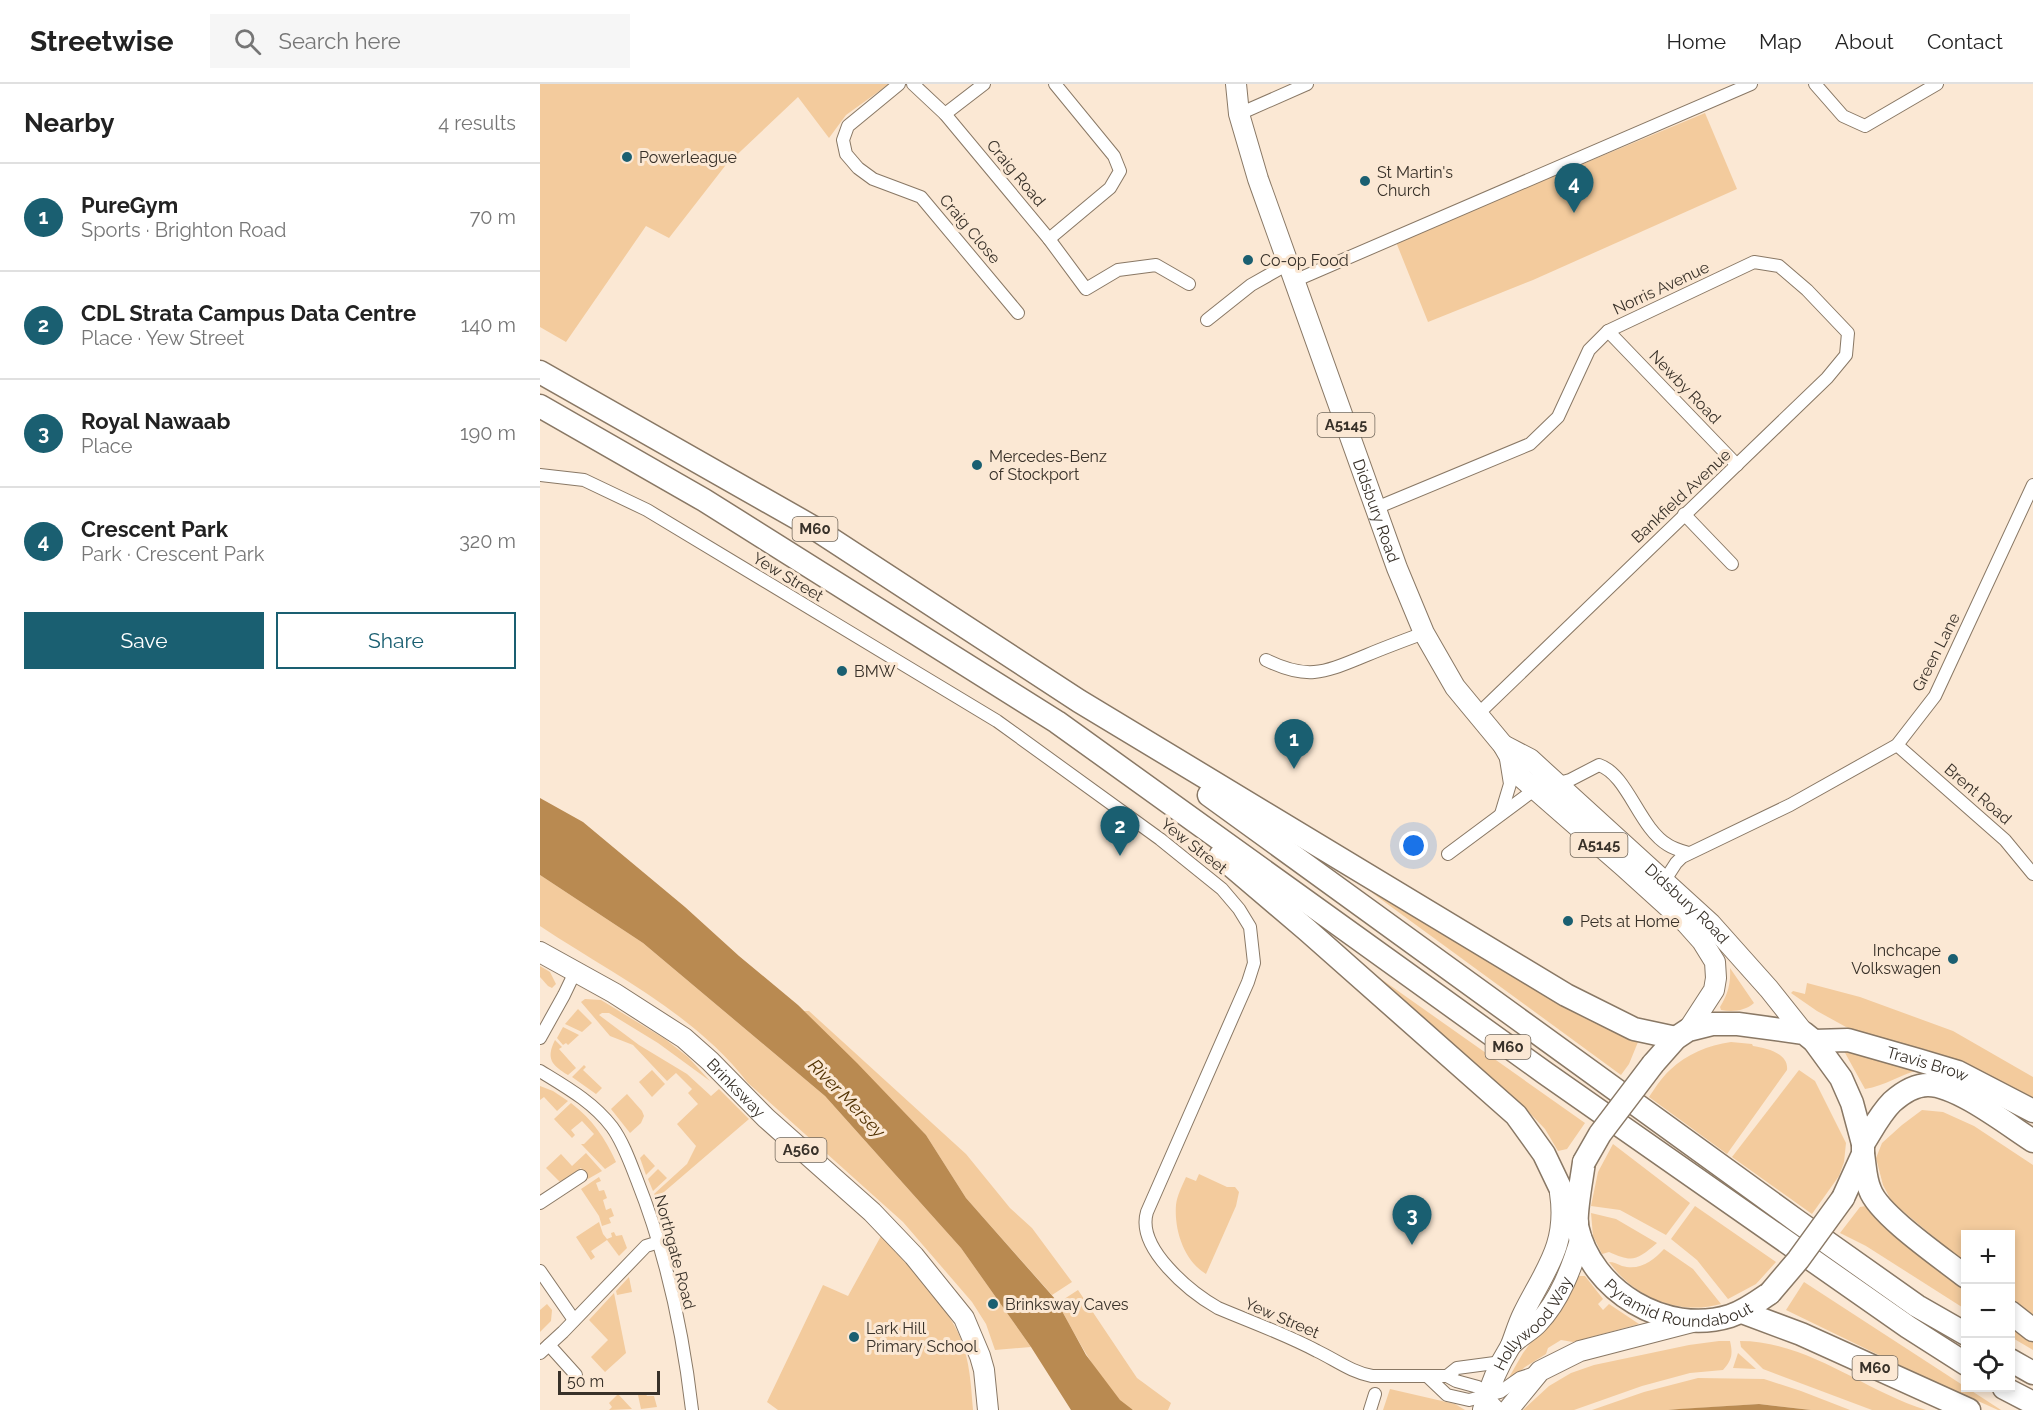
<!DOCTYPE html>
<meta charset="utf-8">
<style>
:root{--surface:#fff;--page:#f6f6f6;--text:#222;--muted:#767676;--line:#e0e0e0;--accent:#1a5f71}
body{margin:0;font-family:Raleway,sans-serif;background:var(--page);color:var(--text)}
.controls{position:absolute;right:18px;bottom:18px;display:grid;overflow:hidden;border-radius:0px;box-shadow:0 3px 9px #0003}
.controls button{width:54px;height:54px;display:grid;place-items:center;padding:0;border:0;border-bottom:2px solid var(--line);background:var(--surface);color:var(--text);font:30px sans-serif}
.scale{position:absolute;left:18px;bottom:15px;width:102px;box-sizing:border-box;padding-left:6px;border:3px solid #383129;border-top:0;font-size:16px;line-height:21px;white-space:nowrap;color:#383129;-webkit-text-stroke:4px #fbe8d4;paint-order:stroke}
.you{position:absolute;left:874px;top:762px;width:21px;height:21px;margin:-15px;border:4px solid #fff;border-radius:50%;background:#1a73e8;box-shadow:0 0 0 9px #1a73e833}
.badge{display:grid;place-items:center;width:39px;height:39px;border-radius:50%;background:var(--accent);color:#fff;font-size:20px;font-weight:700}
.pin{position:absolute;translate:-50% -50px;filter:drop-shadow(0 2px 3px #0008)}
.pin::after{content:'';position:absolute;top:32px;width:21px;height:18px;background:inherit;clip-path:polygon(0 0,100% 0,50% 100%)}
.list{margin:0;padding:0;list-style:none}
h2{display:flex;justify-content:space-between;align-items:center;height:78px;margin:0;padding:0 24px;font-size:26px}
h2 small{font-size:20px;font-weight:400;color:var(--muted)}
.list li{display:grid;grid-template-columns:39px 1fr auto;gap:18px;align-items:center;box-sizing:border-box;height:108px;padding:0 24px;border-top:2px solid var(--line)}
.list b{display:block;font-size:22px;white-space:nowrap}
.list p{margin:0;font-size:20px;white-space:nowrap;color:var(--muted)}
.list em{font-size:20px;font-style:normal;color:var(--muted)}
.actions{display:flex;gap:12px;padding:18px 24px}
.actions a{flex:1;padding:14px 0;border:2px solid var(--accent);border-radius:0px;text-align:center;font-size:21px;color:var(--accent)}
.actions .main{background:var(--accent);color:#fff}
.icon{flex:none;width:33px;height:33px;fill:none;stroke:currentColor;stroke-width:2;stroke-linecap:round;stroke-linejoin:round}
.map{position:relative;flex:none;width:1493px;height:1326px;overflow:hidden}
header{display:flex;align-items:center;gap:36px;box-sizing:border-box;height:84px;padding:0 30px;background:var(--surface);border-bottom:2px solid var(--line)}
header strong{font-size:28px}
nav{display:flex;gap:33px;margin-inline-start:auto;font-size:21px}
.search{width:420px;height:54px;background:var(--page);display:flex;align-items:center;gap:15px;box-sizing:border-box;padding:0 21px;border-radius:0px;color:var(--muted);font-size:22px}
main{display:flex}
aside{flex:1;background:var(--surface)}
.map>svg:first-child{display:block}
.green{fill:#f3cb9d}
.water{fill:#b98a51}
.lines{fill:none;stroke-linecap:round;stroke-linejoin:round}
.street-casing{stroke:#897865;stroke-width:14}
.primary-casing{stroke:#897865;stroke-width:22}
.highway-casing{stroke:#897865;stroke-width:25}
.street{stroke:#fff;stroke-width:12}
.primary{stroke:#fff;stroke-width:20}
.highway{stroke:#fff;stroke-width:22}
.highway-bridge-casing{stroke:#897865;stroke-width:25;stroke-linecap:butt}
.highway-bridge{stroke:#fff;stroke-width:22}
.poi-dot{fill:#1a5f71;stroke:#fbe8d4;stroke-width:2}
.labels{text-anchor:middle;dominant-baseline:central;stroke-width:6;stroke-linejoin:round;paint-order:stroke}
.shield{fill:#fbe8d4;stroke:#72685c;stroke-width:1.5}
.shield-label{font-size:15px;font-weight:bold;fill:#383129}
.poi-label{font-size:16px;fill:#383129;stroke:#fbe8d4;text-anchor:start}
.street-label{font-size:16px;fill:#383129;stroke:#fbe8d4}
.water-label{font-size:18px;font-style:italic;fill:#523202;stroke:#fbe8d4}
</style>
<header>
<strong>Streetwise</strong>
<div class="search"><svg class="icon" aria-label="search" viewBox="0 0 24 24"><circle cx="10" cy="10" r="6"/><path d="M15 15l6 6"/></svg>Search here</div>
<nav><a>Home</a><a>Map</a><a>About</a><a>Contact</a></nav>
</header>
<main>
<aside>
<h2>Nearby<small>4 results</small></h2>
<ul class="list">
<li><span class="badge">1</span><div><b>PureGym</b><p>Sports · Brighton Road</p></div><em>70 m</em></li>
<li><span class="badge">2</span><div><b>CDL Strata Campus Data Centre</b><p>Place · Yew Street</p></div><em>140 m</em></li>
<li><span class="badge">3</span><div><b>Royal Nawaab</b><p>Place</p></div><em>190 m</em></li>
<li><span class="badge">4</span><div><b>Crescent Park</b><p>Park · Crescent Park</p></div><em>320 m</em></li>
</ul>
<div class="actions"><a class="main">Save</a><a>Share</a></div>
</aside>
<div class="map">
<svg width="1493" height="1326" viewBox="0 0 1493 1326">
<rect width="100%" height="100%" fill="#fbe8d4"/>
<g class="green">
<path d="M0,0H349L306,31L289,54L258,13L185,82L129,154L106,142L26,258L0,243Z"/>
<path d="M1165,29L1197,105L993,196L888,238L856,158Z"/>
<path d="M0,791L103,859L285,1012L421,1164L491,1263L455,1266L446,1240L432,1218L363,1138L208,999C154,929 72,890 0,842Z"/>
<path d="M831,808L875,832L1039,931L1098,958L1089,980L1081,991Z"/>
<path d="M817,878L1045,1039L1027,1065L1018,1067L1005,1045L985,1024Z"/>
<path d="M0,882L10,888L16,900L12,904L8,902L0,893Z"/>
<path d="M1190,884L1214,919C1205,927 1193,928 1181,926L1180,923C1188,910 1191,899 1190,884Z"/>
<path d="M1267,899L1320,913L1413,947L1493,993V1014L1461,1001L1417,977L1384,965L1335,953L1306,943L1277,927L1251,909L1253,907L1265,910Z"/>
<path d="M45,915L61,916L125,955L148,973L170,997L118,959L69,929H62L59,931L99,961L147,990L171,1012L179,1005L209,1035L117,1114L114,1110L147,1080L156,1062L137,1040L158,1020L148,1009L152,1005L136,989L127,997L93,961L70,952L41,918Z"/>
<path d="M38,925L52,939L42,948L25,940Z"/>
<path d="M264,927H269L426,1070L470,1124L492,1144L532,1198L512,1211L426,1114L386,1051Z"/>
<path d="M23,943L39,951L28,961L26,959L23,961L17,954Z"/>
<path d="M15,956L22,963L19,965L36,984L28,991C11,981 6,974 15,956Z"/>
<path d="M1191,958L1212,960L1213,962C1226,964 1249,969 1247,986L1187,1070L1109,1013C1115,1004 1122,993 1130,986C1147,970 1168,961 1191,958Z"/>
<path d="M1304,967L1382,985C1361,990 1345,1002 1325,1005Z"/>
<path d="M44,981L46,983L43,986L62,1004L56,1010L32,993Z"/>
<path d="M112,986L125,1000L112,1013L99,998Z"/>
<path d="M1259,986L1275,997L1306,1059L1304,1078L1299,1092L1272,1130L1192,1073Z"/>
<path d="M0,1002L13,1007L28,1017L17,1027L4,1013L0,1016Z"/>
<path d="M87,1010L102,1027L104,1032L101,1039L90,1049L71,1025Z"/>
<path d="M31,1019C53,1036 65,1054 76,1078L65,1085L41,1060H44L54,1050L42,1037L31,1046L35,1051L32,1054L14,1035Z"/>
<path d="M1382,1026L1403,1028L1434,1042L1493,1081V1232L1471,1214L1470,1150H1426L1425,1179L1352,1118L1343,1101L1336,1074L1342,1059L1362,1041Z"/>
<path d="M1073,1060L1150,1119L1126,1151L1080,1126L1051,1122L1058,1088Z"/>
<path d="M46,1069L62,1087L48,1095L41,1084L20,1098L6,1084L21,1070L32,1082Z"/>
<path d="M104,1070L115,1082L106,1091L100,1074Z"/>
<path d="M118,1085L127,1094L113,1107L108,1095Z"/>
<path d="M659,1090L687,1103H695L699,1108L696,1122L666,1190C644,1177 634,1146 636,1121C637,1112 642,1102 646,1093L656,1097Z"/>
<path d="M59,1093L61,1097L56,1099L59,1107L64,1106L67,1114L63,1116L66,1126L71,1124L74,1132L69,1134L71,1139L62,1142L59,1132L41,1105Z"/>
<path d="M1155,1122L1236,1178L1216,1200L1188,1215L1157,1176L1131,1155Z"/>
<path d="M1326,1122L1425,1204V1225L1326,1162L1300,1149L1320,1123Z"/>
<path d="M1051,1129L1076,1135L1117,1159C1097,1176 1093,1179 1069,1168L1062,1170L1053,1152Z"/>
<path d="M59,1138L63,1150L67,1155L72,1153L71,1149L74,1148L76,1152L82,1151L87,1164L79,1172L67,1156L51,1167L55,1173L51,1176L36,1153Z"/>
<path d="M341,1152C365,1179 407,1221 420,1253C430,1276 431,1302 433,1326H238L227,1318L283,1201L308,1212Z"/>
<path d="M1124,1165L1153,1185L1181,1220C1137,1232 1094,1213 1069,1178C1074,1178 1077,1180 1082,1182C1100,1187 1113,1177 1124,1165Z"/>
<path d="M1033,1192H1045L1063,1215L1058,1220L1063,1226L1069,1220L1099,1240L1033,1258L1021,1256L1008,1264L1006,1270L985,1283L970,1296L968,1295L983,1269L1016,1224Z"/>
<path d="M89,1193L92,1208L77,1211L76,1207Z"/>
<path d="M1264,1198L1461,1326H1458L1378,1290L1246,1226Z"/>
<path d="M538,1206L597,1294L631,1319L628,1326C618,1326 604,1326 594,1326C571,1320 530,1242 518,1219Z"/>
<path d="M74,1209L86,1269L65,1288L51,1273L68,1256L49,1236Z"/>
<path d="M7,1220L12,1226L11,1237L0,1248V1226Z"/>
<path d="M1470,1240L1493,1258V1266L1471,1253Z"/>
<path d="M1179,1257H1190C1193,1270 1192,1276 1183,1286L1150,1289L1102,1302L1034,1326H983L1009,1302L1031,1289L1054,1281L1149,1261Z"/>
<path d="M1200,1257C1268,1257 1323,1306 1386,1326H1332L1223,1285L1201,1263Z"/>
<path d="M1198,1269L1216,1285L1193,1284Z"/>
<path d="M1158,1294L1224,1295L1261,1307L1310,1326H1271L1219,1320L1128,1326H1052L1104,1308Z"/>
<path d="M850,1305L915,1320L925,1326H843Z"/>
<path d="M105,1309L107,1312H114L117,1323L101,1325L98,1311Z"/>
<path d="M78,1310L92,1325L69,1326L72,1323L69,1319Z"/>
</g>
<g class="water">
<path d="M0,714L43,738L145,823L199,872L258,921L317,979L386,1051L426,1114L516,1216L546,1271L580,1316L593,1326H531L491,1263L421,1164L285,1012L103,859L0,791Z"/>
<path d="M1219,1320L1271,1326H1128L1139,1325Z"/>
</g>
<g class="lines">
<g class="street-casing">
<g id="street">
<path d="M359,0L308,42L303,56L306,70L318,84L333,95L381,113L478,229"/>
<path d="M373,0L405,30L509,155L546,205L578,186L616,181L649,200"/>
<path d="M1275,0L1303,32L1325,42L1397,0"/>
<path d="M405,30L444,0"/>
<path d="M699,30L767,0"/>
<path d="M509,155L570,104L580,87L574,72L515,0"/>
<path d="M754,197L1211,0"/>
<path d="M667,236L711,201L748,180"/>
<path d="M1068,247L1197,381"/>
<path d="M0,391L44,396L107,426L457,637L620,755L682,805L699,825L710,843L714,879L708,898L607,1128C596,1164 650,1208 678,1224C711,1238 745,1250 777,1267C796,1276 811,1288 832,1292H907L916,1297L938,1303L960,1326"/>
<path d="M836,424L990,360L1018,333L1049,266L1068,247L1214,178L1239,182L1267,206L1308,249L1306,271L1287,294L937,631"/>
<path d="M1144,430L1192,480"/>
<path d="M726,576C769,597 785,588 827,571C846,563 865,556 884,549"/>
<path d="M1357,661L1465,756L1493,790"/>
<path d="M961,730L970,700L966,675"/>
<path d="M908,770L994,706L1030,696L1059,681C1088,691 1099,744 1128,761C1134,765 1142,767 1149,769"/>
<path d="M1125,796L1136,779L1142,773L1250,721L1357,661L1395,612L1493,401"/>
<path d="M0,954L24,911L35,888"/>
<path d="M0,987C26,1003 53,1018 72,1043C83,1058 90,1078 97,1096C126,1169 143,1248 152,1326"/>
<path d="M0,1119L41,1092"/>
<path d="M0,1187L34,1236"/>
<path d="M9,1261L36,1291"/>
<path d="M0,1269L23,1248L106,1162L119,1158"/>
<path d="M907,1292L917,1284L962,1278"/>
<path d="M888,1293L907,1311L929,1316L960,1308L980,1294L998,1288"/>
<path d="M830,1326L835,1310"/>
</g>
</g>
<g class="primary-casing">
<g id="primary">
<path id="s1" d="M696,0L699,30L718,95L857,484L884,549L915,603L963,661L982,694L1084,783L1146,839L1162,857L1175,878L1176,894L1174,906L1148,946"/>
<path id="s2" d="M963,661L990,675L1171,840L1229,905L1264,949"/>
<path id="s3" d="M0,868L74,909L144,954L170,977L226,1034L332,1128L374,1172L424,1234L440,1272L444,1286L448,1326"/>
<path d="M971,1261C975,1251 978,1240 983,1230C1004,1187 1028,1162 1020,1109"/>
<path id="s4" d="M943,1326C949,1304 958,1282 970,1263C977,1253 990,1248 998,1239C1020,1216 1032,1183 1041,1153"/>
<path d="M968,1326L1000,1287L1040,1267L1152,1238"/>
</g>
</g>
<g class="highway-casing">
<g id="highway">
<path d="M0,288L271,442L539,617L1026,911L1094,945L1136,954"/>
<path d="M0,322L164,416L517,638L1005,989L1368,1243L1426,1280"/>
<path d="M669,711L1257,1137L1377,1222L1426,1250"/>
<path d="M680,772L767,846L976,1031L1004,1070L1037,1139"/>
<path id="s5" d="M1274,957L1308,956L1378,976L1418,988L1493,1027"/>
<path d="M1113,980L1136,954L1148,946L1172,940H1198L1264,949L1274,957L1301,994L1312,1019L1323,1060V1070L1303,1114"/>
<path d="M1323,1060C1332,1046 1340,1030 1352,1018C1361,1010 1375,1001 1388,1001C1417,1001 1468,1041 1493,1057"/>
<path d="M1323,1070C1325,1082 1325,1095 1330,1106C1339,1131 1402,1174 1426,1193"/>
<path id="s6" d="M1044,1078C1042,1094 1035,1128 1037,1142C1051,1207 1126,1252 1190,1232C1205,1227 1217,1218 1230,1209"/>
<path d="M1202,1228L1261,1250L1429,1326"/>
<path d="M1470,1228L1493,1246"/>
<path d="M1470,1276L1493,1289"/>
<path d="M1464,1304L1493,1319"/>
</g>
</g>
<use href="#street" class="street"/>
<use href="#primary" class="primary"/>
<use href="#highway" class="highway"/>
<g class="highway-bridge-casing">
<g id="highway-bridge">
<path d="M1044,1078L1060,1050L1113,980"/>
<path d="M1230,1209L1258,1176L1303,1114"/>
</g>
</g>
<use href="#highway-bridge" class="highway-bridge"/>
</g>
<g class="poi-dot">
<circle cx="87" cy="73" r="6"/>
<circle cx="825" cy="97" r="6"/>
<circle cx="708" cy="176" r="6"/>
<circle cx="437" cy="381" r="6"/>
<circle cx="302" cy="587" r="6"/>
<circle cx="1028" cy="837" r="6"/>
<circle cx="1413" cy="875" r="6"/>
<circle cx="453" cy="1220" r="6"/>
<circle cx="314" cy="1253" r="6"/>
</g>
<g class="labels">
<g class="shield">
<rect x="777.5" y="329" width="57" height="24" rx="4.5"/>
<rect x="252.5" y="433" width="45" height="24" rx="4.5"/>
<rect x="1030.5" y="749" width="57" height="24" rx="4.5"/>
<rect x="945.5" y="951" width="45" height="24" rx="4.5"/>
<rect x="235.5" y="1054" width="51" height="24" rx="4.5"/>
<rect x="1312.5" y="1272" width="45" height="24" rx="4.5"/>
</g>
<g class="shield-label">
<text x="806" y="341">A5145</text>
<text x="275" y="445">M60</text>
<text x="1059" y="761">A5145</text>
<text x="968" y="963">M60</text>
<text x="261" y="1066">A560</text>
<text x="1335" y="1284">M60</text>
</g>
<g class="poi-label">
<text x="99" y="73">Powerleague</text>
<text x="837" y="88">St Martin's<tspan x="837" dy="18">Church</tspan></text>
<text x="720" y="176">Co-op Food</text>
<text x="449" y="372">Mercedes-Benz<tspan x="449" dy="18">of Stockport</tspan></text>
<text x="314" y="587">BMW</text>
<text x="1040" y="837">Pets at Home</text>
<text x="1401" y="866" text-anchor="end">Inchcape<tspan x="1401" dy="18">Volkswagen</tspan></text>
<text x="465" y="1220">Brinksway Caves</text>
<text x="326" y="1244">Lark Hill<tspan x="326" dy="18">Primary School</tspan></text>
</g>
<g class="street-label">
<text transform="translate(476 89) rotate(50)">Craig Road</text>
<text transform="translate(430 145) rotate(50)">Craig Close</text>
<text transform="translate(1121 204) rotate(-25)">Norris Avenue</text>
<text transform="translate(1145 303) rotate(46)">Newby Road</text>
<text transform="translate(1141 412) rotate(-43)">Bankfield Avenue</text>
<text stroke="none"><textPath href="#s1" startOffset="450">Didsbury Road</textPath></text>
<text transform="translate(248 493) rotate(31)">Yew Street</text>
<text transform="translate(1396 568) rotate(-63)">Green Lane</text>
<text transform="translate(1438 710) rotate(41)">Brent Road</text>
<text transform="translate(654 762) rotate(38)">Yew Street</text>
<text stroke="none"><textPath href="#s2" startOffset="244">Didsbury Road</textPath></text>
<text stroke="none"><textPath href="#s5" startOffset="117">Travis Brow</textPath></text>
<text stroke="none"><textPath href="#s3" startOffset="240">Brinksway</textPath></text>
<text transform="translate(135 1168) rotate(75)">Northgate Road</text>
<text stroke="none"><textPath href="#s6" startOffset="207">Pyramid Roundabout</textPath></text>
<text transform="translate(742 1234) rotate(23)">Yew Street</text>
<text stroke="none"><textPath href="#s4" startOffset="102">Hollywood Way</textPath></text>
</g>
<g class="water-label">
<text transform="translate(307 1014) rotate(46)">River Mersey</text>
</g>
</g>
</svg>
<div class="controls">
<button>+</button>
<button>−</button>
<button><svg class="icon" aria-label="locate" viewBox="0 0 24 24"><circle cx="12" cy="12" r="6"/><path d="M12 2v4M12 18v4M2 12h4M18 12h4"/></svg></button>
</div>
<div class="scale">50 m</div>
<div class="you"></div>
<div class="pin badge" style="left:754px;top:685px">1</div>
<div class="pin badge" style="left:580px;top:772px">2</div>
<div class="pin badge" style="left:872px;top:1161px">3</div>
<div class="pin badge" style="left:1034px;top:129px">4</div>
</div>
</main>
